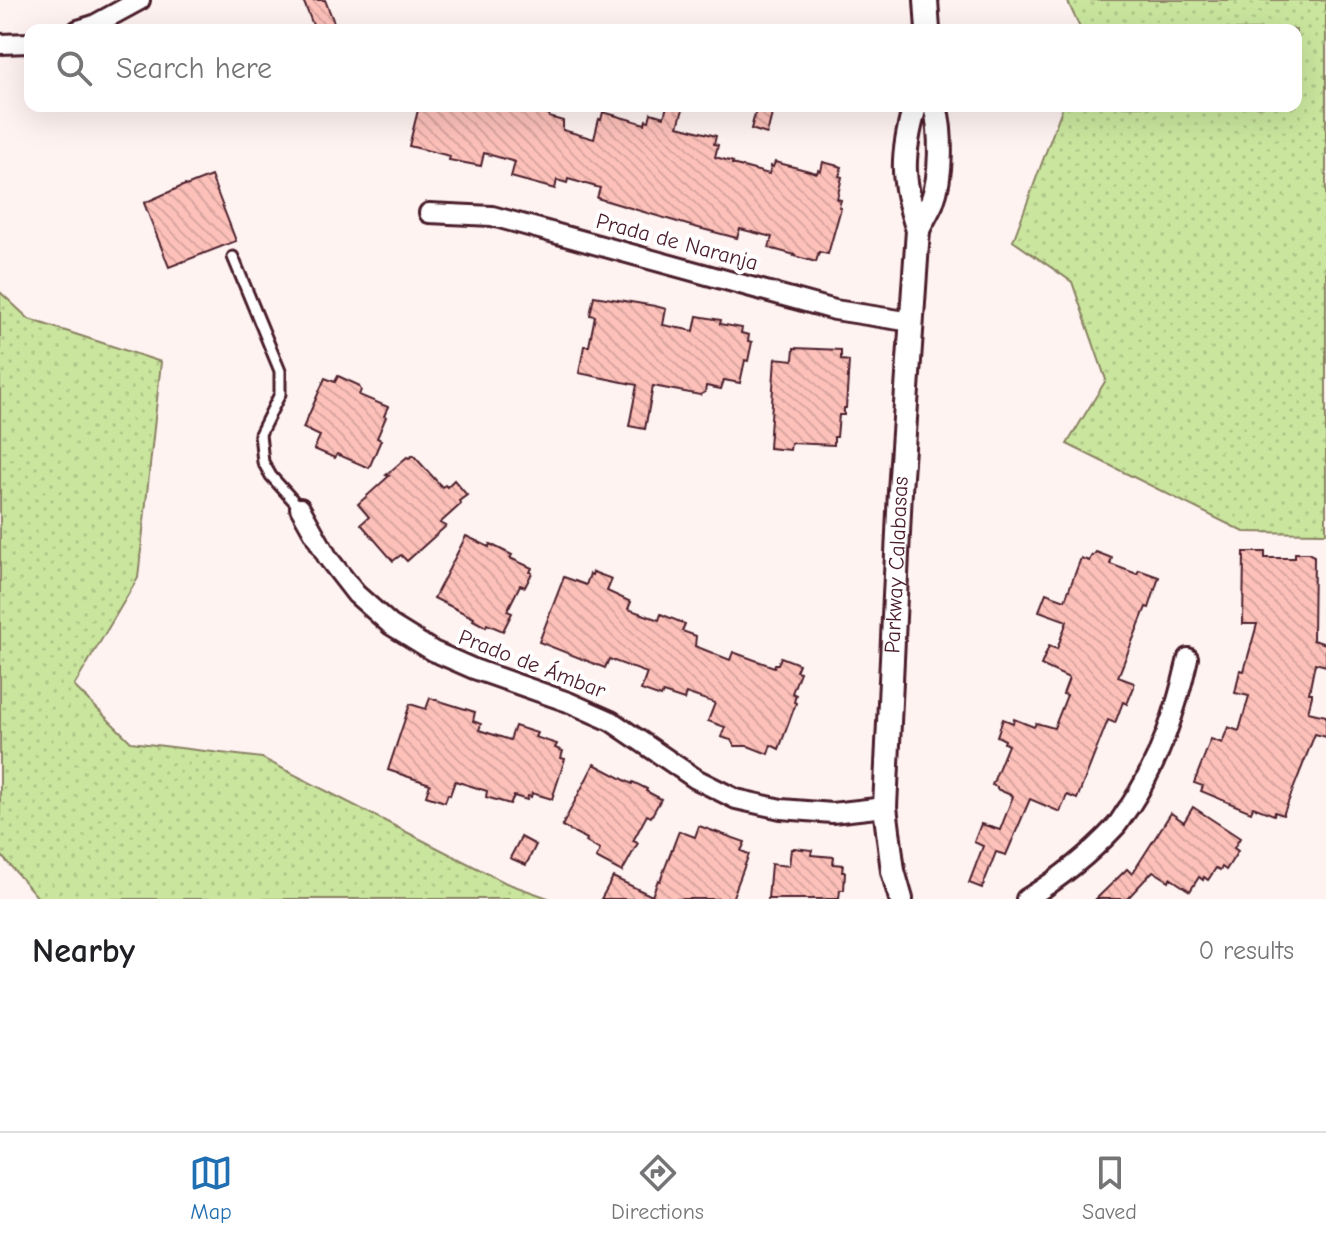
<!DOCTYPE html>
<meta charset="utf-8">
<style>
:root{--surface:#fff;--page:#f2f2f2;--text:#202124;--muted:#757577;--line:#e0e0e0;--accent:#1f6fb2}
body{margin:0;font-family:"Comic Neue",sans-serif;background:var(--page);color:var(--text)}
.list{margin:0;padding:0;list-style:none}
h2{display:flex;justify-content:space-between;align-items:center;height:104px;margin:0;padding:0 32px;font-size:34px}
h2 small{font-size:26px;font-weight:400;color:var(--muted)}
.icon{flex:none;width:44px;height:44px;fill:none;stroke:currentColor;stroke-width:2;stroke-linecap:round;stroke-linejoin:round}
.map{position:relative;flex:none;width:1326px;height:899px;overflow:hidden}
.search{position:absolute;background:var(--surface);box-shadow:0 8px 32px #0002;left:24px;right:24px;top:24px;height:88px;display:flex;align-items:center;gap:20px;box-sizing:border-box;padding:0 28px;border-radius:16px;color:var(--muted);font-size:30px}
.sheet{height:232px;background:var(--surface)}
nav{display:flex;justify-content:space-around;align-items:center;box-sizing:border-box;height:112px;border-top:2px solid var(--line);background:var(--surface);font-size:22px;color:var(--muted)}
nav a{display:grid;justify-items:center;gap:4px}
nav .on{color:var(--accent)}
.map>svg:first-child{display:block}
.grass{fill:url(#grass-dots);stroke:#8a8264;stroke-width:2}
.building{fill:url(#building-back-hatch);stroke:#4a1f2b;stroke-width:2}
.lines{fill:none;stroke-linecap:round;stroke-linejoin:round}
.service-casing{stroke:#4a1f2b;stroke-width:15}
.minor-casing{stroke:#4a1f2b;stroke-width:24}
.tertiary-casing{stroke:#4a1f2b;stroke-width:28}
.service{stroke:#fff;stroke-width:9}
.minor{stroke:#fff;stroke-width:18}
.tertiary{stroke:#fff;stroke-width:22}
.labels{text-anchor:middle;dominant-baseline:central;stroke-width:8;stroke-linejoin:round;paint-order:stroke}
.street-label{font-size:22px;fill:#4a1f2b;stroke:#fff}
</style>
<div class="map">
<svg width="1326" height="899" viewBox="0 0 1326 899">
<defs>
<pattern id="grass-dots" width="8" height="8" patternUnits="userSpaceOnUse" patternTransform="scale(2)"><rect width="8" height="8" fill="#cae69e"/><path d="M2 2h.1M6 6h.1" fill="none" stroke="#afc588" stroke-width="1.8" stroke-linecap="round"/></pattern>
<pattern id="building-back-hatch" width="6" height="6" patternUnits="userSpaceOnUse" patternTransform="scale(2)"><rect width="6" height="6" fill="#fdc1ba"/><path d="M-1 5l2 2M0 0l6 6M5-1l2 2" fill="none" stroke="#daa5a0"/></pattern>
</defs>
<rect width="100%" height="100%" fill="#fff3f1"/>
<filter id="ink" filterUnits="userSpaceOnUse"><feTurbulence type="fractalNoise" baseFrequency=".0125" numOctaves="2"/><feDisplacementMap in="SourceGraphic" scale="16" xChannelSelector="R" yChannelSelector="G"/><feConvolveMatrix kernelMatrix="1 2 1 2 8 2 1 2 1" color-interpolation-filters="sRGB"/></filter>
<g filter="url(#ink)">
<g class="grass">
<path d="M1067,0H1326V533L1244,532L1067,444L1106,380L1072,282L1013,241L1063,106H1296V30H1081Z"/>
<path d="M0,292L29,319L161,362L138,578L74,686L131,742L262,758L506,883L551,899H39L0,854Z"/>
</g>
<g class="building">
<path d="M303,0H325L337,30H315Z"/>
<path d="M419,106H551L549,117L563,121V130L594,139L599,119L601,120L603,112L645,124L646,120L649,121L651,113L664,117L667,106H684L678,126L716,136L714,144L718,145L715,157L733,162L732,164L769,174L771,166L773,167L775,162L817,173L818,170L821,171L823,162L842,167L839,176L842,177L837,199L841,200L839,207L841,208L828,254L819,252L816,262L794,256L795,255L769,248L772,237L740,229L737,238L691,226L597,198L600,188L568,179L567,183L557,180L555,189L511,177L515,162L484,153L481,166L449,160L450,156L409,146Z"/>
<path d="M757,106L773,110L767,134L751,129Z"/>
<path d="M211,176L236,241L169,267L144,203L185,185L186,186Z"/>
<path d="M594,296L655,306L666,309L663,325L694,331L697,316L721,320L720,324L742,328L741,333L749,335L748,341L752,342L748,361L745,360L740,383L724,380L721,389L706,386L705,392L700,395L653,386L645,429L629,426L637,385L579,373L584,346H589L595,316L590,315Z"/>
<path d="M794,348L841,350V360L849,361L846,408H844V415H839L837,437H834V445L791,443L790,450L769,448L775,358L793,360Z"/>
<path d="M338,376L358,385L361,390L359,395L388,407L384,416L386,417L377,438L381,440L369,468L337,454L335,458L314,449L320,436L303,428L325,378L335,382Z"/>
<path d="M413,455L442,487L445,485L447,487L454,480L467,495L459,501L461,504L440,523L446,526L407,561L401,555L393,561L361,524L369,517L358,504L389,476L386,475L407,457L409,458Z"/>
<path d="M466,536L489,547L490,544L512,555L510,558L532,568L530,572L532,573L525,587L520,585L507,611L512,613L503,631L487,624L486,627L473,620L474,618L434,598Z"/>
<path d="M1096,552L1112,558L1110,564L1137,574L1139,570L1159,577L1149,608L1146,607L1118,677L1134,683V687L1127,704L1123,702L1115,723L1108,720L1077,799L1067,795L1060,812L1030,799L1006,855L996,852L982,888L969,883L983,846L974,842L981,824L1000,830L1013,796L997,789V787L992,785L1008,745L1004,743L1005,740L997,736L1003,719L1013,723L1014,719L1034,727L1036,723L1054,728L1067,695L1063,694L1069,678L1041,665L1049,646L1057,649L1067,621L1039,611L1046,593L1065,600L1081,558L1089,561L1092,555L1093,556Z"/>
<path d="M1244,552H1265V558H1295V553H1308L1314,556L1313,640L1326,644V666L1315,663L1309,693H1312V696L1308,712L1326,716V737L1315,734L1283,815L1275,812L1274,815L1253,807L1251,812L1201,791L1203,786L1194,783L1211,739L1222,743L1228,727L1239,731L1249,696L1235,693L1240,670L1244,671L1257,624H1243Z"/>
<path d="M593,572L612,579L607,591L631,602L628,609L659,620L661,614L685,624L682,631L696,636L695,646L730,660L733,652L774,667L775,664H778L781,657L799,664L796,671L800,672L792,693L796,695L794,702L796,703L779,749L771,745L768,754L748,746H735L731,740L721,737L725,727L708,721L715,703L686,693L684,700L663,693L661,697L641,690L647,673L609,659L605,668L539,642L564,577L586,585L590,574L592,575Z"/>
<path d="M430,698L475,712L473,721L481,724L479,730L510,740L515,726L537,733L535,737L557,744L555,748L563,751L561,758L565,759L552,799L532,793L531,797L528,796L527,800L514,796L510,804L486,797L487,791L455,781L450,795L448,794L445,802L426,796L430,784L388,770L410,704L426,709Z"/>
<path d="M594,764L632,784L633,782L647,789L646,791L661,799L651,817L647,815L633,841L638,843L622,872L596,858L600,850L586,842L587,839L562,826Z"/>
<path d="M1193,807L1240,838L1234,848L1238,851L1226,870L1222,867L1220,870L1216,868L1208,880L1204,877L1203,880L1199,877L1190,891L1170,878L1169,881L1153,871L1127,899H1096L1127,869L1132,874L1171,813L1184,822Z"/>
<path d="M699,826L745,842L741,851L749,854L732,899H601L613,877L652,896L658,880L660,881L679,831L695,837Z"/>
<path d="M521,837L536,845L526,865L510,858Z"/>
<path d="M794,848L812,850L811,855L834,857L833,864L843,865L842,872H845L844,890H840L839,899H768L771,864L789,866L791,849H794Z"/>
</g>
<g class="lines">
<g class="service-casing">
<path id="service" d="M233,257L280,371V394L260,434L263,462L271,476L300,508"/>
</g>
<g class="minor-casing">
<g id="minor">
<path d="M78,30L94,25L140,0"/>
<path d="M0,44L30,43"/>
<path d="M429,213L492,216L835,310L912,322"/>
<path d="M300,508L328,558L356,594L391,625L433,651L474,669L568,702L611,721L696,779L736,799L781,809L832,813L885,807"/>
<path d="M1026,899C1059,879 1090,854 1116,826C1121,820 1125,812 1130,806C1160,760 1176,711 1188,658"/>
</g>
</g>
<g class="tertiary-casing">
<g id="tertiary">
<path d="M926,0L928,30"/>
<path d="M918,230C922,221 928,211 932,202C942,176 942,132 935,106"/>
<path id="s1" d="M901,899L893,871L885,807L900,491L918,230C901,180 901,157 915,106"/>
</g>
</g>
<use href="#service" class="service"/>
<use href="#minor" class="minor"/>
<use href="#tertiary" class="tertiary"/>
</g>
</g>
<g class="labels">
<g class="street-label">
<text transform="translate(677 242) rotate(15)">Prada de Naranja</text>
<text stroke="none"><textPath href="#s1" startOffset="336">Parkway Calabasas</textPath></text>
<text transform="translate(532 664) rotate(21)">Prado de Ámbar</text>
</g>
</g>
</svg>
<div class="search"><svg class="icon" aria-label="search" viewBox="0 0 24 24"><circle cx="10" cy="10" r="6"/><path d="M15 15l6 6"/></svg>Search here</div>
</div>
<section class="sheet">
<h2>Nearby<small>0 results</small></h2>
<ul class="list">
</ul>
</section>
<nav>
<a class="on"><svg class="icon" aria-label="map" viewBox="0 0 24 24"><path d="M3 6l6-2 6 2 6-2v14l-6 2-6-2-6 2zM9 4v14M15 6v14"/></svg>Map</a>
<a><svg class="icon" aria-label="directions" viewBox="0 0 24 24"><path d="M12 3l9 9-9 9-9-9zM9 14v-3h6M13 9l2 2-2 2"/></svg>Directions</a>
<a><svg class="icon" aria-label="saved" viewBox="0 0 24 24"><path d="M7 4h10v16l-5-4-5 4z"/></svg>Saved</a>
</nav>
